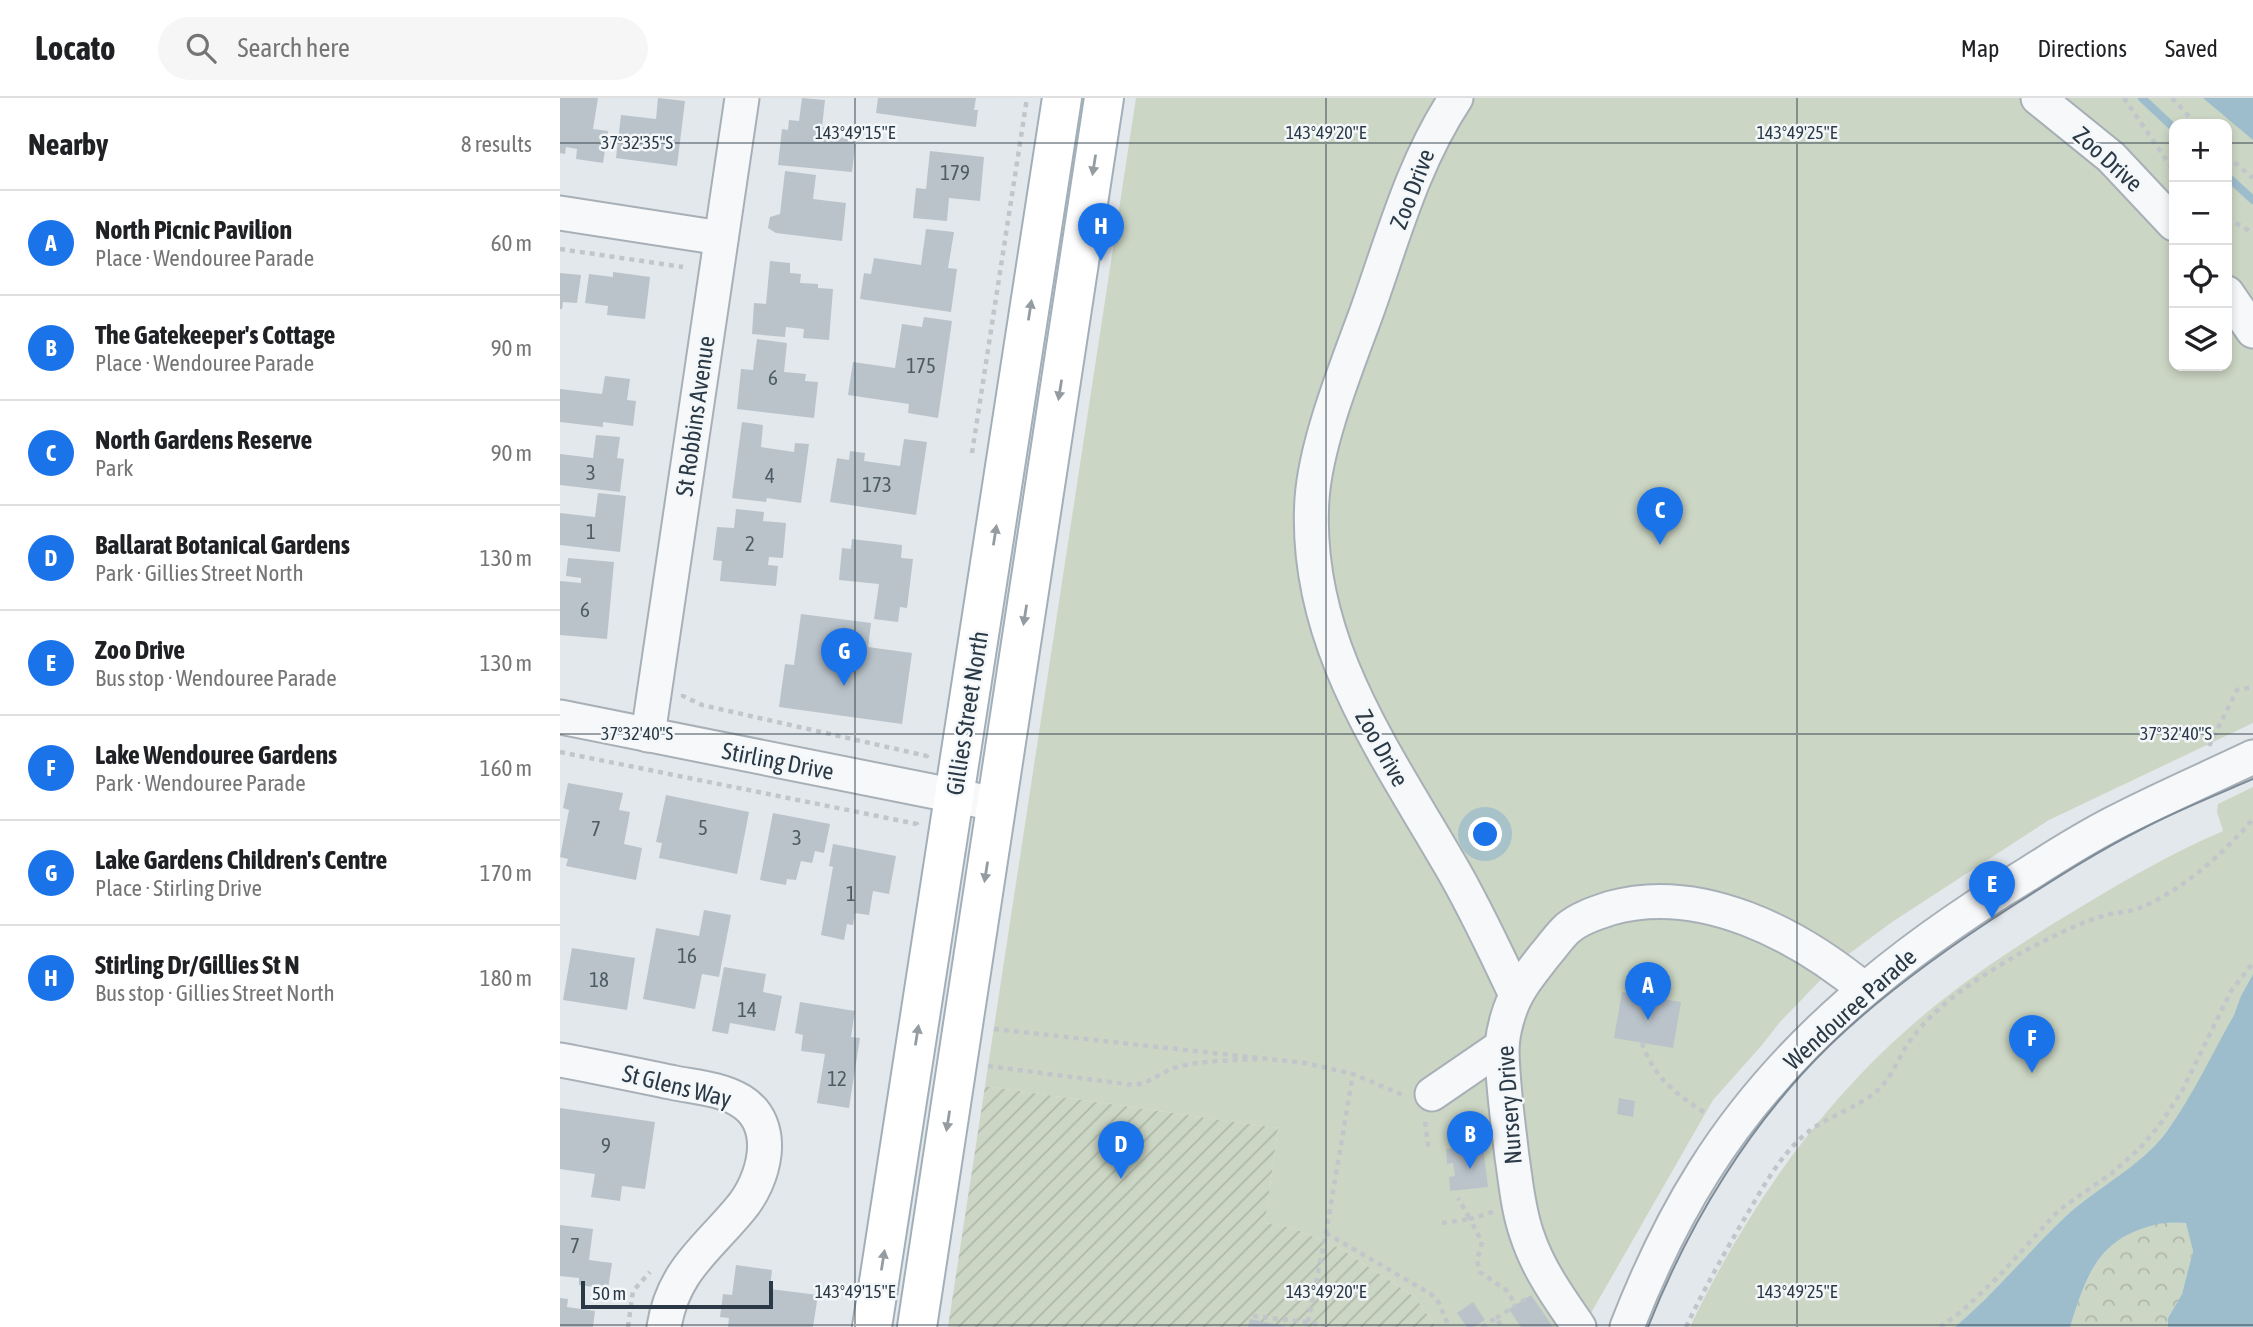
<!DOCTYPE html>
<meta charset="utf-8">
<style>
:root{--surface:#fff;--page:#f6f6f6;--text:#202124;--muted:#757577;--line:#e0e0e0;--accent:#1a73e8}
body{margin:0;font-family:"Asap Condensed",sans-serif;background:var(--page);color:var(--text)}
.controls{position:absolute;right:21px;top:21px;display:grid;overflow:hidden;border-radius:14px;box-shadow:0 4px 10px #0003}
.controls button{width:63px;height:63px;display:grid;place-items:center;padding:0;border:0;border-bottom:2px solid var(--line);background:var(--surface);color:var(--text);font:35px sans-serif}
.scale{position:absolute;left:21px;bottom:18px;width:192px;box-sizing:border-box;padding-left:7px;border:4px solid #2a3945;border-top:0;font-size:19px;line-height:24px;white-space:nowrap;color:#2a3945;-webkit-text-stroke:5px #f3f7f9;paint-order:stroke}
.you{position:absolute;left:926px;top:737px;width:24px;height:24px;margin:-18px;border:5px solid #fff;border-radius:50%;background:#1a73e8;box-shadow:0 0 0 10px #1a73e833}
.badge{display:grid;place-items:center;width:46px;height:46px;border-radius:50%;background:var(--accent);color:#fff;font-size:23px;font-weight:700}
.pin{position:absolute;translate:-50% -58px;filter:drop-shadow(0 2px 4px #0008)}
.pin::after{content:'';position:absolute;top:37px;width:24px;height:21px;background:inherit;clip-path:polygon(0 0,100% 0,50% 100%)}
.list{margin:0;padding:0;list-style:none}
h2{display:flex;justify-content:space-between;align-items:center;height:91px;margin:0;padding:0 28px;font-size:30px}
h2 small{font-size:23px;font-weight:400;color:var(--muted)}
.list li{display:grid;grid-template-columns:46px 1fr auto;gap:21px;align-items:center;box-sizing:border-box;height:105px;padding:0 28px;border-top:2px solid var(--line)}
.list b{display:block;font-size:26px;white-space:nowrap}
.list p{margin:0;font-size:23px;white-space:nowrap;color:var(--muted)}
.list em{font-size:23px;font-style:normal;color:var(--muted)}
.icon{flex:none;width:38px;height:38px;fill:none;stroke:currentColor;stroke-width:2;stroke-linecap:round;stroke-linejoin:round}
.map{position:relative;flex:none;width:1693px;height:1229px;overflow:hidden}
header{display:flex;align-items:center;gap:42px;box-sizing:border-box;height:98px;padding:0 35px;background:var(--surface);border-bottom:2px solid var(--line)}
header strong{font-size:33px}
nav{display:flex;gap:38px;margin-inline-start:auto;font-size:24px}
.search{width:490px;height:63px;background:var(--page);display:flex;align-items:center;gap:18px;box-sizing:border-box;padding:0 24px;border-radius:38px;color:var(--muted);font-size:26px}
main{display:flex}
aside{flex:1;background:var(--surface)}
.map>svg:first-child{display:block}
.green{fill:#ccd6c4;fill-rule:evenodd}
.forest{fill:url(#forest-crowns)}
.garden{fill:url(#garden-furrows)}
.water{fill:#9dbdcd}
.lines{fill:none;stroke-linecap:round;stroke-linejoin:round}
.stream{stroke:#9dbdcd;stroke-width:8}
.building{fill:#bac3ca}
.minor-casing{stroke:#a8b0b7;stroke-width:37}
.major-casing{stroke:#a2afb8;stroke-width:42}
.path{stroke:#c1c6cb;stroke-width:4.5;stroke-dasharray:5 5;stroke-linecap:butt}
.minor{stroke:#f6f8fa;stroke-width:33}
.major{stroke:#fff;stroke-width:38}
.tram{stroke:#7c8b97;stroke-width:2}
.oneway{fill:#949ca2}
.ticks{fill:none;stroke:#2a3945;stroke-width:2;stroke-opacity:0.45}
.labels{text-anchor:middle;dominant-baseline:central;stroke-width:5;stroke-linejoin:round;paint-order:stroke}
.number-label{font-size:21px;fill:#4e5c66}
.street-label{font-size:24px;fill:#2a3945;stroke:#f3f7f9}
.ticks-label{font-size:18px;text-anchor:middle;fill:#2a3945;stroke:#f3f7f9;stroke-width:5;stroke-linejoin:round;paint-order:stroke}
</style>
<header>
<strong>Locato</strong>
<div class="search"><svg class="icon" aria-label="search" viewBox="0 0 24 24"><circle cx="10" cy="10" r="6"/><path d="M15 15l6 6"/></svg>Search here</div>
<nav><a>Map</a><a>Directions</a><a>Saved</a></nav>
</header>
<main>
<aside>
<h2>Nearby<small>8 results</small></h2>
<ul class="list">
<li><span class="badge">A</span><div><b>North Picnic Pavilion</b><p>Place · Wendouree Parade</p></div><em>60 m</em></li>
<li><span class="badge">B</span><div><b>The Gatekeeper's Cottage</b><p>Place · Wendouree Parade</p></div><em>90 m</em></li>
<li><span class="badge">C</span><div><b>North Gardens Reserve</b><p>Park</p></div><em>90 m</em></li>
<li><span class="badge">D</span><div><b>Ballarat Botanical Gardens</b><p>Park · Gillies Street North</p></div><em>130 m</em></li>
<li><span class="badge">E</span><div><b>Zoo Drive</b><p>Bus stop · Wendouree Parade</p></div><em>130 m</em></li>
<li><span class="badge">F</span><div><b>Lake Wendouree Gardens</b><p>Park · Wendouree Parade</p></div><em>160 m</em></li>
<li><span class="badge">G</span><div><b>Lake Gardens Children's Centre</b><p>Place · Stirling Drive</p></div><em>170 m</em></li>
<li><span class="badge">H</span><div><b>Stirling Dr/Gillies St N</b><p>Bus stop · Gillies Street North</p></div><em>180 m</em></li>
</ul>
</aside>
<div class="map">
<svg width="1693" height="1229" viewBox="0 0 1693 1229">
<defs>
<pattern id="forest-crowns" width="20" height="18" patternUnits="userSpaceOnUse" patternTransform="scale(1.75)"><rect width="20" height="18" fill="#ccd6c4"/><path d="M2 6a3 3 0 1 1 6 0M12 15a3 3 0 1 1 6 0" fill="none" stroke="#afb8aa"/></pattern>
<pattern id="garden-furrows" width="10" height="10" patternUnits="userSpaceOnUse" patternTransform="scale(1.75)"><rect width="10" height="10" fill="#ccd6c4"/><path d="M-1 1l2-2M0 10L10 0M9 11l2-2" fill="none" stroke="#afb8aa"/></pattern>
</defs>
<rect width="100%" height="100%" fill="#e3e8ec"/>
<g class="green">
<path d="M576,0H1693V625L1489,722L1332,824L1278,864L1220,924L1202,947L1153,1002L1023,1229H876L855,1199L781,1151L733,1130L705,1125L718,1030L425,988ZM1614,26H1667V268H1614Z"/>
<path d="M1693,689V876C1684,890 1680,904 1673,919C1655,955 1630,1003 1606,1034C1577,1073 1537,1088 1504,1120C1467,1155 1435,1195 1395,1229H1130C1184,1116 1256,1011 1351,928C1402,883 1461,845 1519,810C1566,782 1613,754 1663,733L1657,714L1658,706Z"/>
</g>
<path class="forest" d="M1627,1125L1633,1153L1622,1196L1608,1220V1229H1510C1526,1179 1538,1140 1594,1126C1604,1124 1616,1125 1627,1125Z"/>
<path class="garden" d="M425,988L718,1030L705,1125L733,1130L781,1151L855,1199L876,1229H388Z"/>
<g class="water">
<path d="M1643,0H1693V42Z"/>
<path d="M1693,876V1229H1608V1220L1622,1196L1633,1153L1626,1125C1616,1125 1604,1124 1594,1127C1537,1141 1526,1179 1510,1229H1395C1435,1195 1467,1155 1505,1119C1538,1088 1580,1070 1607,1033C1633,997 1652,956 1674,917L1681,898Z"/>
</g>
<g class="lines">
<g class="stream">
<path d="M1582,0L1614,30"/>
<path d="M1667,78L1693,102"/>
</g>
</g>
<g class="building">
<path d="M0,0H38L33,31L48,33L43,65L16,61L17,51L6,49L5,56L0,55Z"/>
<path d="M98,0L125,3L117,68L56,60L61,17L96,21Z"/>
<path d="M242,0L265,2L262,29L271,30L270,38L296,41L292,74L218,67L222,31L228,32L229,22L239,23Z"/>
<path d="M318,0H416L414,12H418L416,29L316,15Z"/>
<path d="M370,53L424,59L420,103L389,100L387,123L353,120L356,90L366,91Z"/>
<path d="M225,73L256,77L253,101L286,105L282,143L216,135L208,130L210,119L220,116Z"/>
<path d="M366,131L394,134L388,170L397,171L391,214L300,201L304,175L311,176L314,160L361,167Z"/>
<path d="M210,163L230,165V175L241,176L240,185L258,186V190L273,191L269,242L243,240L244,231L226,229L225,239L192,236L194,205L206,206Z"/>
<path d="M53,174L90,179L85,221L47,217L48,208L25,205L29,176L53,179Z"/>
<path d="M0,175L21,177L17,205L3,204L2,211H0Z"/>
<path d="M364,219L392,223L378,320L348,315L349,306L288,297L293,264L335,270L342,226L362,229Z"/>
<path d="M197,241L227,245L224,274L246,276L245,283L258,284L254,320L177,311L181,271L193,272Z"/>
<path d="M45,278L70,281L67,302L76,303L73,328L43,324V329L0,324V291L42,296Z"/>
<path d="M182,324L203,327L201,349L234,354L235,345L249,346L241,405L207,400L206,404L172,400Z"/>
<path d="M36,337L60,339L57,360L64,361L60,394L0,387V356L33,360Z"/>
<path d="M344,341L367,344L356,417L270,404L277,360L289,362L290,353L305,355L304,363L340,368Z"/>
<path d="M38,395L66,398L60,454L0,447V415L35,419Z"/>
<path d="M176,411L204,414L203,423L226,425L223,460L209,459L208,467L218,468L216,488L160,483L162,463L153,462L157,429L174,430Z"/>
<path d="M292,441L342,447L341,460L353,461L347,510L340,509L338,524L314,521L319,486L279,482L282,450L291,451Z"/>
<path d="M8,460L54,464L47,541L0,537V483L21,485V480L6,478Z"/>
<path d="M241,516L311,525L308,549L352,555L342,626L219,609L225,566L234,567Z"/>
<path d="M8,685L63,695L59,712L70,714L64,746L82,750L76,782L6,768L8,761L0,759L9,712L3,710Z"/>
<path d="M106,697L189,714L177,776L99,760L102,745L96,744Z"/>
<path d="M213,715L270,726L264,755L255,753L252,765L241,763L236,782L227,781L226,787L200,782Z"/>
<path d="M273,746L336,758L329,796L313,793L309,817L295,815L293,827L287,826L284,842L261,837L273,769L269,768Z"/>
<path d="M144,812L171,817L159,879L142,876L135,911L83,901L96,830L139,838Z"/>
<path d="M12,850L75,860L67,912L3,902Z"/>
<path d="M164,869L206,876L203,894L222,898L215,933L170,925L168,936L152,933Z"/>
<path d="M1062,894L1121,904L1113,950L1054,940Z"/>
<path d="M240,904L295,913L291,939L300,940L289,1010L257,1005L265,956L241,953L243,937L235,935Z"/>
<path d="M1059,1000L1075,1003L1073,1019L1057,1016Z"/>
<path d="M0,1010L95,1024L85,1091L62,1088L60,1103L31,1099L35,1076L0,1071Z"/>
<path d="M923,1047L928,1089L890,1093L889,1079L895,1078L893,1065L887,1066L886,1051Z"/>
<path d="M0,1127L33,1131L29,1162L52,1165L48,1191L19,1187V1180L0,1178Z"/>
<path d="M176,1167L212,1172L210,1191L258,1197L253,1229H168L169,1220L160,1219L163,1196L172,1197Z"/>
<path d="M971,1197L993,1229H961L949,1211Z"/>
<path d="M0,1200L8,1201L7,1209L35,1213L33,1229H0Z"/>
<path d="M913,1204L925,1222L914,1229H907L897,1215Z"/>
<path d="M690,1221L725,1228V1229H688Z"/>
</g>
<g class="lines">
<g class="minor-casing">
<g id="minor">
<path d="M896,0C853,65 833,140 807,213C787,268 756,343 752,401C743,541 823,651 889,765C914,807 935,853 956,897"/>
<path d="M1478,0L1551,59L1614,126"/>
<path d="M0,115L161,140"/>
<path d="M1667,195L1693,233"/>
<path d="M0,619L436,706"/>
<path d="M88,637L182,0"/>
<path d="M0,962C38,969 76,977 115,985C136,989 162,991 181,1003C220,1027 204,1083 180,1111C146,1152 113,1173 104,1229"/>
<path d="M872,996L942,948"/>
<path d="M1019,1229C999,1200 978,1171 967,1137C958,1112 956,1085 952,1059C948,1023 942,985 942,948C943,936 946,923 950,912C957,891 971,875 984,858C992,849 999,838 1008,830C1020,820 1036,815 1051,810C1141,785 1237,836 1304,891"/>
<path d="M1067,1229C1088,1175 1113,1122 1144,1073C1223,947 1342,852 1468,776C1496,758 1525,740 1554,725C1600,701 1647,681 1693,659"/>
</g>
</g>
<g class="major-casing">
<g id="major">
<path d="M312,1229L502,0"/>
<path d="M357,1229L544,0"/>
</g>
</g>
<g class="path">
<path d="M1564,0L1614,73"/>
<path d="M1612,0L1636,26"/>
<path d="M1667,58L1693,80"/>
<path d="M1667,120L1693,135"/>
<path d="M0,151L123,169"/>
<path d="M412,355L467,0"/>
<path d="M123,596V598L142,607L367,658L368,654"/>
<path d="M1649,648L1677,592L1693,589"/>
<path d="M0,654L357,726V728"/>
<path d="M434,931L745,965L793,976L845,998"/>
<path d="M1082,945C1094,981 1118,997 1148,1017"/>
<path d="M428,968L573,987C590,986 599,975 614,970C640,962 670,963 697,961"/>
<path d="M865,1024L869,1054"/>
<path d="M933,1114L910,1121L922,1144L917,1163L920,1174L946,1192L956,1207"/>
<path d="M882,1125L910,1121L898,1100"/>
<path d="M766,1135L871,1196L879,1205L889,1229"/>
<path d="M693,1218L748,1224L765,1229"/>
<path d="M936,1220L966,1201"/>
<path d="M748,1224L766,1135L793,976"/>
<path d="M68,1229L73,1193L90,1174"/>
<path d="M922,1229L936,1220L942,1229"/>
<path d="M1126,1229C1144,1191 1165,1154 1186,1118C1202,1091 1218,1061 1241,1040C1264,1018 1301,1010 1321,989C1334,975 1340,956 1352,940C1379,904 1421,878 1459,856C1487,841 1516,826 1546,817C1558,814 1571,814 1582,809C1624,791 1664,755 1693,721"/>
<path d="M1380,1229L1402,1213L1438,1179L1499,1112L1552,1075L1579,1051L1599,1028L1622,993L1671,893L1693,865"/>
</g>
<use href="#minor" class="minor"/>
<use href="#major" class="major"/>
<path class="tram" d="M1088,1229C1129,1125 1190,1025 1270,947C1325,894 1387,850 1451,809C1493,782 1536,754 1582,731C1618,712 1656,697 1693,681"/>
</g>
<defs><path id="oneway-solid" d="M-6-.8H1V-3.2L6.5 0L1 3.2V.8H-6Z" transform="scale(1.75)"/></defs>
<g class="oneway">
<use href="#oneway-solid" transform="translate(534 67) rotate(99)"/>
<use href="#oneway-solid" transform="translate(470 212) rotate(-81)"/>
<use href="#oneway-solid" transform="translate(500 292) rotate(99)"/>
<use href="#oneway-solid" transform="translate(435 437) rotate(-81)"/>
<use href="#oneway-solid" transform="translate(465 517) rotate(99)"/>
<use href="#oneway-solid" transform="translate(426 774) rotate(99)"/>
<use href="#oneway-solid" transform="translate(357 937) rotate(-81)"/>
<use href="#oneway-solid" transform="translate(388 1023) rotate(99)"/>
<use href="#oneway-solid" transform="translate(323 1162) rotate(-81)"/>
</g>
<path class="ticks" d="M295,0V1229M766,0V1229M1237,0V1229M0,45H1614M1667,45H1693M0,636H1693M0,1227H1693"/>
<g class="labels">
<g class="number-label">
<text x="395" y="74">179</text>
<text x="361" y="267">175</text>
<text x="213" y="279">6</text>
<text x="31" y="374">3</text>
<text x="210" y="377">4</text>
<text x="317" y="386">173</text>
<text x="31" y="433">1</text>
<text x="190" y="445">2</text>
<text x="25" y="511">6</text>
<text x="143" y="729">5</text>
<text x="36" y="730">7</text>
<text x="237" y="739">3</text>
<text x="291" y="795">1</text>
<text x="127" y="857">16</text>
<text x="39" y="881">18</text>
<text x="187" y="911">14</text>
<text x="277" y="980">12</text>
<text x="46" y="1047">9</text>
<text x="15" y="1147">7</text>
</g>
<g class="street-label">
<text transform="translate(1548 61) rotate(42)">Zoo Drive</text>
<text transform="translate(852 91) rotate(-69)">Zoo Drive</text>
<text transform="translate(135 318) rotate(-82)">St Robbins Avenue</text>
<text transform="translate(407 615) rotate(-81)">Gillies Street North</text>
<text transform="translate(822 650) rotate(61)">Zoo Drive</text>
<text transform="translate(218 663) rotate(11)">Stirling Drive</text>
<text transform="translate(1290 911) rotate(-42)">Wendouree Parade</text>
<text transform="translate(117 988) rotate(14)">St Glens Way</text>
<text transform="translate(949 1007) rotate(-94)">Nursery Drive</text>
</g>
</g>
<g class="ticks-label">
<text x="295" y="41">143°49'15"E</text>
<text x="766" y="41">143°49'20"E</text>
<text x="1237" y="41">143°49'25"E</text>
<text x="77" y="51">37°32'35"S</text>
<text x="77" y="642">37°32'40"S</text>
<text x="1616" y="642">37°32'40"S</text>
<text x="295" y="1200">143°49'15"E</text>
<text x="766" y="1200">143°49'20"E</text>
<text x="1237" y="1200">143°49'25"E</text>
</g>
</svg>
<div class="controls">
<button>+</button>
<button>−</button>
<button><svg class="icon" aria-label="locate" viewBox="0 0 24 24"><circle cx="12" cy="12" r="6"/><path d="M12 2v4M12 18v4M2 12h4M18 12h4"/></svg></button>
<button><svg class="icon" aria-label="layers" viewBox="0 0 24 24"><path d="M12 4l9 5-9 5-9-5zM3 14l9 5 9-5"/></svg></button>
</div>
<div class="scale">50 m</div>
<div class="you"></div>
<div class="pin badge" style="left:1088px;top:922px">A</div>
<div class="pin badge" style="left:910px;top:1071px">B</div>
<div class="pin badge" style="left:1100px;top:447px">C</div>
<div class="pin badge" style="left:561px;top:1081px">D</div>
<div class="pin badge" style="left:1432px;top:821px">E</div>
<div class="pin badge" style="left:1472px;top:975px">F</div>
<div class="pin badge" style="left:284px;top:588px">G</div>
<div class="pin badge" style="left:541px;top:163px">H</div>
</div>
</main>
